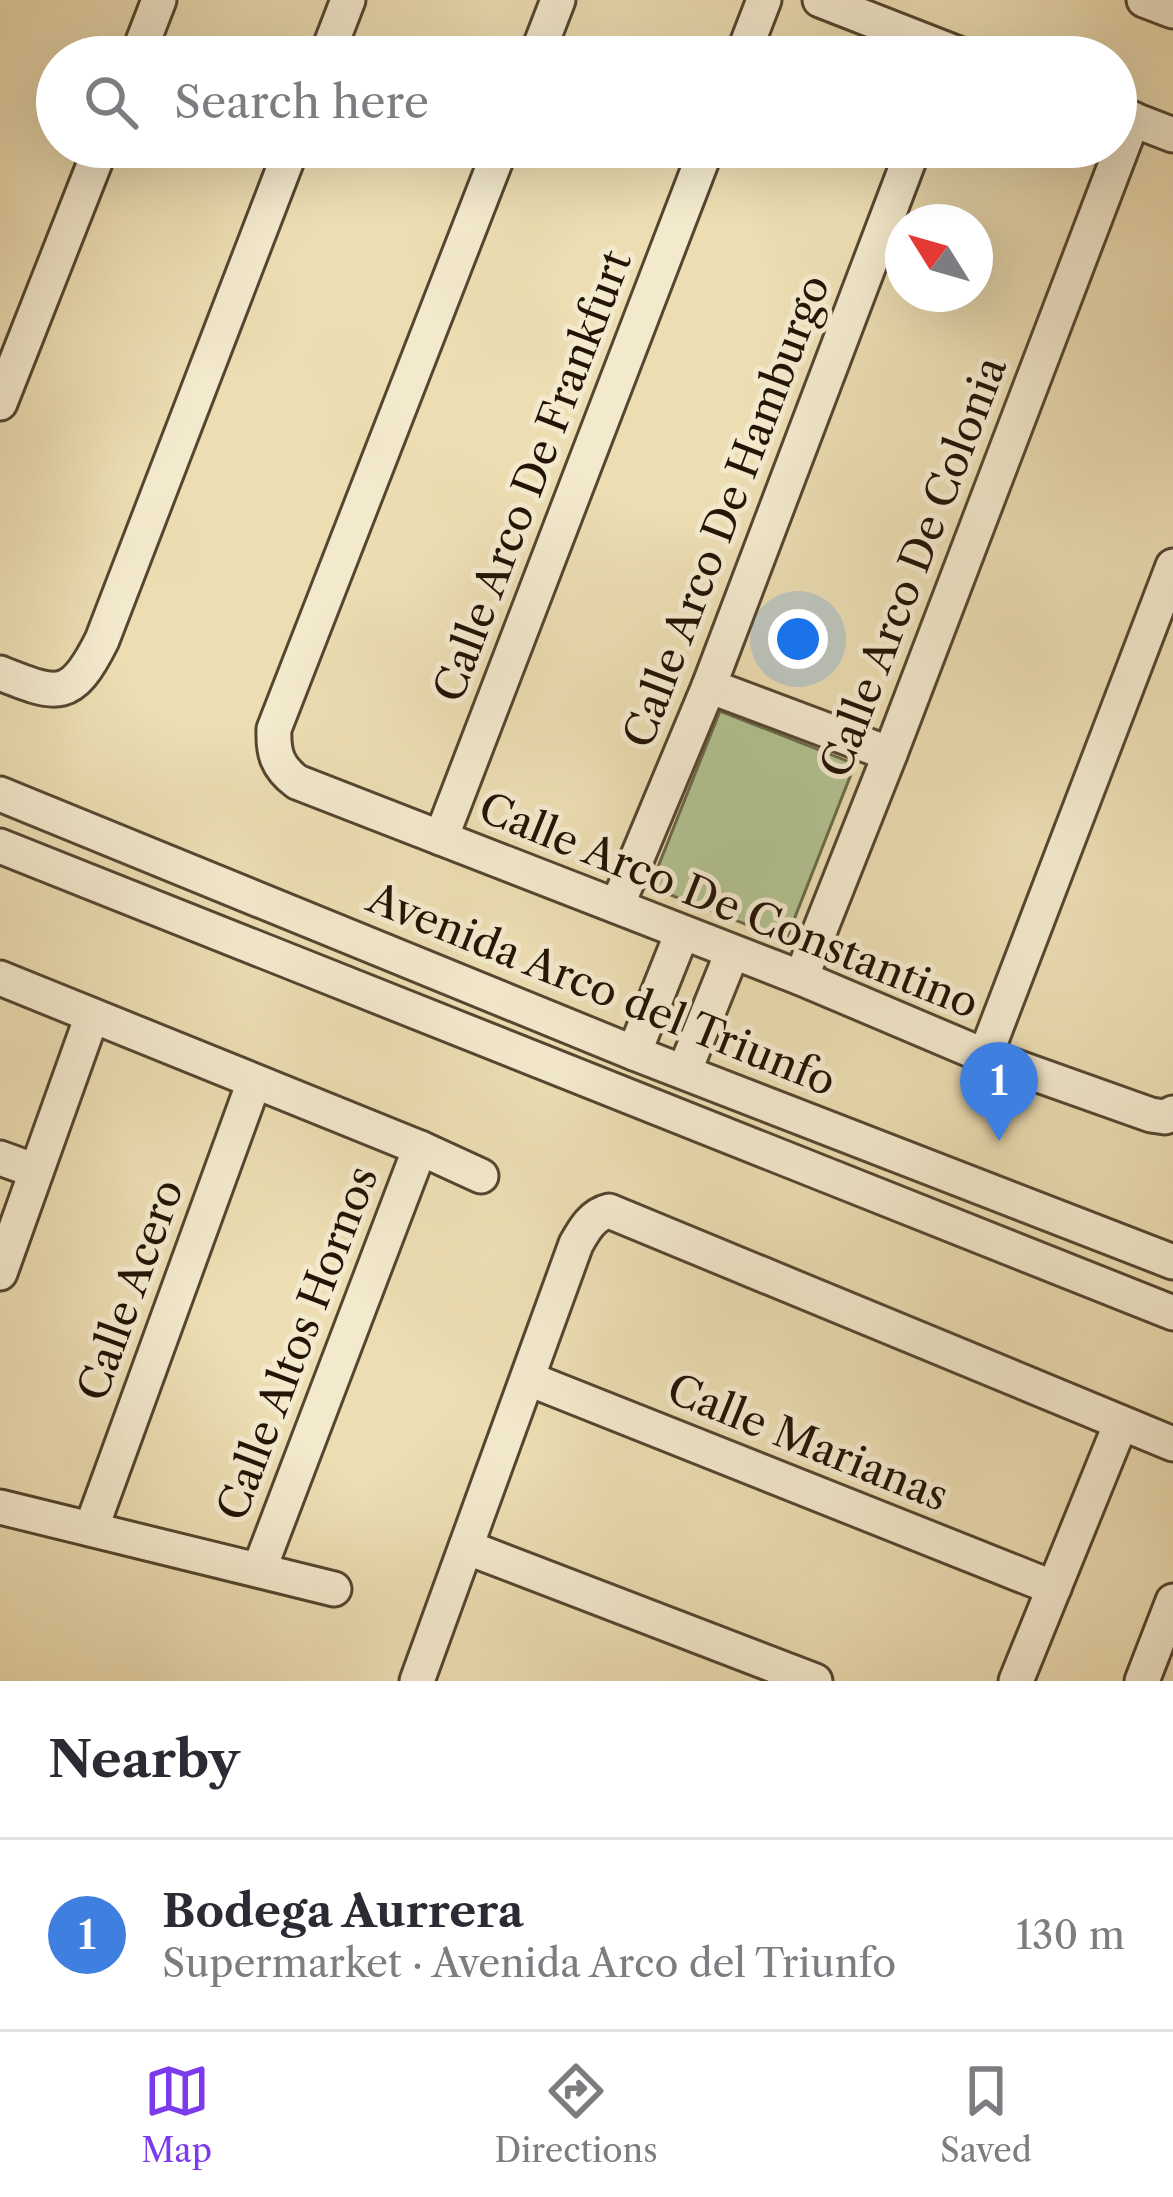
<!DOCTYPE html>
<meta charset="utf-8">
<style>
:root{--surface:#fff;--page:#f7f7f7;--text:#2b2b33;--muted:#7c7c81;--line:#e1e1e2;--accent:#7c3aed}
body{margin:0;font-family:"Libre Caslon Text",serif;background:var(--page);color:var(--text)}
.compass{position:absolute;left:885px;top:204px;width:108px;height:108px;border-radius:50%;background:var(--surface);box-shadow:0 12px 48px #0002;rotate:307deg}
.you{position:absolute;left:798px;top:639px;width:42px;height:42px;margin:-30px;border:9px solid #fff;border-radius:50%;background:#1a73e8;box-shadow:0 0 0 18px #1a73e833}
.badge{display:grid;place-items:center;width:78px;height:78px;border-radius:50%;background:var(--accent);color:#fff;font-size:39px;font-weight:700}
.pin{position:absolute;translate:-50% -99px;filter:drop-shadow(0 3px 6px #0008)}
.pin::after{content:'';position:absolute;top:63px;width:42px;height:36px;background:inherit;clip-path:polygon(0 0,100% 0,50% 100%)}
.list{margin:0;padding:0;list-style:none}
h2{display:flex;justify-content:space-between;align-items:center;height:156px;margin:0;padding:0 48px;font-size:51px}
h2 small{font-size:39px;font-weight:400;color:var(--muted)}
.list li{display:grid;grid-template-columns:78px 1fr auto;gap:36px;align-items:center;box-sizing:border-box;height:192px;padding:0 48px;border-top:3px solid var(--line)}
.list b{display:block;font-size:45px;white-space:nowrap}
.list p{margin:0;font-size:39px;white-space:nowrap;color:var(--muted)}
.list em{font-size:39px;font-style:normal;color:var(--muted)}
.icon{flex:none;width:66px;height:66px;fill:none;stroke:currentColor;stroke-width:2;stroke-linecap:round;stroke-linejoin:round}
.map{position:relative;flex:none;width:1173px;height:1681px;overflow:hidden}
.search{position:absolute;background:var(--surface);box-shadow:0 12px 48px #0002;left:36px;right:36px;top:36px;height:132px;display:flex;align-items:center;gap:30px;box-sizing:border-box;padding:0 42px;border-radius:66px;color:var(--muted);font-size:45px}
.sheet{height:348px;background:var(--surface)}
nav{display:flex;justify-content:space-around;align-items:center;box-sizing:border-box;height:168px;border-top:3px solid var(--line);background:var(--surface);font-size:33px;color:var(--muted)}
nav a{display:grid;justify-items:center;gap:6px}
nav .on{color:var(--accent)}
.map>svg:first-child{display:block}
.green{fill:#b2c291;stroke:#6a6b4b;stroke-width:3}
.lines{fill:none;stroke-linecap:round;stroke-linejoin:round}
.minor-casing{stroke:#554630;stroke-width:39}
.minor{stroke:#f3e9cd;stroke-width:33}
.labels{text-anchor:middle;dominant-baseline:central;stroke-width:10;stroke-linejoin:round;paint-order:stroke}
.street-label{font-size:42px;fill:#231405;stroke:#f3e9cd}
</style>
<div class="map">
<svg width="1173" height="1681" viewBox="0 0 1173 1681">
<rect width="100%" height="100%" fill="#ecddb2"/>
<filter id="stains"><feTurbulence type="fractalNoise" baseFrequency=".00167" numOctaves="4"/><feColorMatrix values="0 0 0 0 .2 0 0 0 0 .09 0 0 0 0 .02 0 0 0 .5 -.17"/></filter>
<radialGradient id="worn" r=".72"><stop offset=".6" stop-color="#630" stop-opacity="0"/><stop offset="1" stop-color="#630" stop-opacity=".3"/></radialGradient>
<path class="green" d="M720,711L855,764L786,940L650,887Z"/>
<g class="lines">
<g class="minor-casing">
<g id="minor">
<path d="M820,0L966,57"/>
<path d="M1144,0L1173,11"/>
<path d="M137,57L159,0"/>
<path d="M326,57L348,0"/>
<path d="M536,57L558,0"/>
<path d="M742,57L764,0"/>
<path d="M1116,113L1173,135"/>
<path d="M501,147L274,729C273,753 277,767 297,782L801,978L985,1056L1151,1115L1165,1117L1173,1113"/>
<path d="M0,403L101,147"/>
<path d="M0,673C58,696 71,702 102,640L292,147"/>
<path d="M709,686L890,754"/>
<path d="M0,794L634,1053L1173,1262"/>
<path d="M441,838L707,147"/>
<path d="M0,846L1173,1313"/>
<path d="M617,906L709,686L914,147"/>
<path d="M0,978L420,1148L481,1176"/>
<path d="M801,978L890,754L1133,119"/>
<path d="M634,1053L682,933"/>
<path d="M985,1056L1173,566"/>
<path d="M684,1072L732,953"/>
<path d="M0,1158L36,1171"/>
<path d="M0,1273L92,1016"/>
<path d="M529,1379L1054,1588"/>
<path d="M0,1507L334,1589"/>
<path d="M91,1529L254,1082"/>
<path d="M466,1547L815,1681"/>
<path d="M259,1570L420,1148"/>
<path d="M417,1681L576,1244C584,1230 592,1215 609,1211L1173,1444"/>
<path d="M1016,1681L1121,1423"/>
<path d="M1142,1681L1173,1601"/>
</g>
</g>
<use href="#minor" class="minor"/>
</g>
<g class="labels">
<g class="street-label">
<text transform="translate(532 476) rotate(-69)">Calle Arco De Frankfurt</text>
<text transform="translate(726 511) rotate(-69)">Calle Arco De Hamburgo</text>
<text transform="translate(913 567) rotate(-69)">Calle Arco De Colonia</text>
<text transform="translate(729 905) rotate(22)">Calle Arco De Constantino</text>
<text transform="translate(602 989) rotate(22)">Avenida Arco del Triunfo</text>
<text transform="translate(130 1290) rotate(-70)">Calle Acero</text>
<text transform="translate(297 1343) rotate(-69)">Calle Altos Hornos</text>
<text transform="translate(808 1442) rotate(22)">Calle Marianas</text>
</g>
</g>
<rect width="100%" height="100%" filter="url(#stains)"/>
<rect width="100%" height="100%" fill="url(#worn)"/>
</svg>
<svg class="compass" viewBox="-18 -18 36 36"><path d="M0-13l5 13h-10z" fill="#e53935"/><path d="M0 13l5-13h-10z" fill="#7c7c81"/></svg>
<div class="you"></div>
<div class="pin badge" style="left:999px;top:1141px;background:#3f7fe0">1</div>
<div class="search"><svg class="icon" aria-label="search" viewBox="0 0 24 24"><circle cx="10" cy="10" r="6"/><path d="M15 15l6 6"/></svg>Search here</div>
</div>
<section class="sheet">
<h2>Nearby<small></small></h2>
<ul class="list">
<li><span class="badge" style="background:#3f7fe0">1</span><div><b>Bodega Aurrera</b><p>Supermarket · Avenida Arco del Triunfo</p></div><em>130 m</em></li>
</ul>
</section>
<nav>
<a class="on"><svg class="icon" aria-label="map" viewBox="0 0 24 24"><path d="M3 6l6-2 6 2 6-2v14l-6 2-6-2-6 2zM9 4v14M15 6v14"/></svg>Map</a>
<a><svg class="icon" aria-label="directions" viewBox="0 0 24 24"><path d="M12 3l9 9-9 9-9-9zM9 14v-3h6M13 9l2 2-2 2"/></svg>Directions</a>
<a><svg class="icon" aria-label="saved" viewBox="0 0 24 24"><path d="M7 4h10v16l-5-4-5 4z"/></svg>Saved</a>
</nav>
